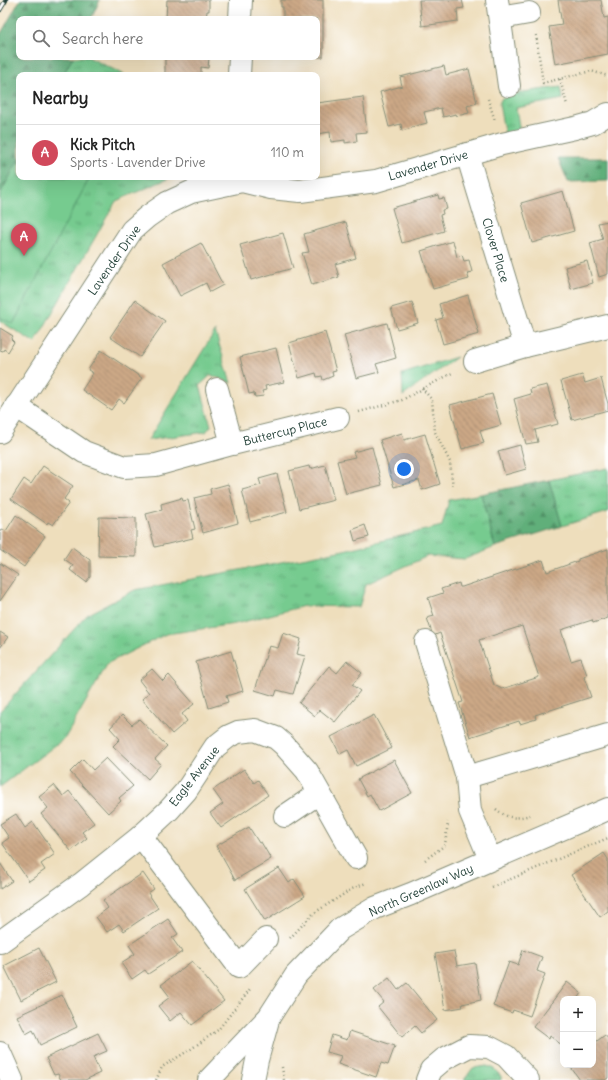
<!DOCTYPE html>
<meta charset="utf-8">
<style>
:root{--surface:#fff;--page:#f6f6f6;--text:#222;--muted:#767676;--line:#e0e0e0;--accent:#d1495b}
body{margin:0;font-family:Delius,sans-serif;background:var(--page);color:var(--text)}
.controls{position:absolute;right:12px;bottom:12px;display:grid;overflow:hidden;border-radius:8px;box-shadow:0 4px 16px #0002}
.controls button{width:36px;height:36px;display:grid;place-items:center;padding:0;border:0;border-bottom:1px solid var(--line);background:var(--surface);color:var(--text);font:20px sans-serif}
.you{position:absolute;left:404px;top:469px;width:14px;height:14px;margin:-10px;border:3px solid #fff;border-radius:50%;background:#1a73e8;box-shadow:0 0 0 6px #1a73e833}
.badge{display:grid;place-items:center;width:26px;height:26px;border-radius:50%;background:var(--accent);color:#fff;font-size:13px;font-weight:700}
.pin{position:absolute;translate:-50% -33px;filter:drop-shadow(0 1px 2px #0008)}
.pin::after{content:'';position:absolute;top:21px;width:14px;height:12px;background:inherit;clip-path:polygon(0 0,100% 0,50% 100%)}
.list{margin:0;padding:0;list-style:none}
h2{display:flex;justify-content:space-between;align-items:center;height:52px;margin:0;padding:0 16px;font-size:17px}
h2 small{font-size:13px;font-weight:400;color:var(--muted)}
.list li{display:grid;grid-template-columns:26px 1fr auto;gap:12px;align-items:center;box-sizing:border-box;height:56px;padding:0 16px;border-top:1px solid var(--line)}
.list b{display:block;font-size:15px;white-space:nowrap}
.list p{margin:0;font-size:13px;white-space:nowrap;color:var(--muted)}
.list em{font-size:13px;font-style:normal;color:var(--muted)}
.icon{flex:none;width:22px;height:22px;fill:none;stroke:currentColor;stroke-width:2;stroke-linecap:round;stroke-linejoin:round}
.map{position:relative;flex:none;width:608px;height:1080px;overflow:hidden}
.search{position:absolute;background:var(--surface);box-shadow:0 4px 16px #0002;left:16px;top:16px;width:304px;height:44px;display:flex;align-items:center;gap:10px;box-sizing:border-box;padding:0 14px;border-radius:8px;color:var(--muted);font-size:15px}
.panel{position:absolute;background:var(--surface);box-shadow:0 4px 16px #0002;left:16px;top:72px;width:304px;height:108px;border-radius:8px}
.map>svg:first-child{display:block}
.grass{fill:url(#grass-tufts);stroke:#4a8462}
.forest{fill:url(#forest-firs);stroke:#407657}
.pitch{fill:#76cb8f;stroke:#4a8462}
.building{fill:url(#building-back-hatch);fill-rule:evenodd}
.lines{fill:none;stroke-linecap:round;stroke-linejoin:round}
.minor-casing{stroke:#868e78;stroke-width:24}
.path{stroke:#868e78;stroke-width:2.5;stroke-dasharray:1 3;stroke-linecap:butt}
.minor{stroke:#fff;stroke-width:22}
.rail-casing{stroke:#1f3d34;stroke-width:4.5}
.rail{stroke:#fff;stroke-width:3;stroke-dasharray:9;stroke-linecap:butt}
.labels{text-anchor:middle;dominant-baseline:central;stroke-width:4;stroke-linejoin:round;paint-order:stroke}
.street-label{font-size:12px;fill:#1f3d34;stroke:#fff}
</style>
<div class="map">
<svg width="608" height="1080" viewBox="0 0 608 1080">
<defs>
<pattern id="grass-tufts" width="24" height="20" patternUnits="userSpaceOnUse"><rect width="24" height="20" fill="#76cb8f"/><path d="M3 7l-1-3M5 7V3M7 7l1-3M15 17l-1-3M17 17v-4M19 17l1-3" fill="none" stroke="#60a676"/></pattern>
<pattern id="forest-firs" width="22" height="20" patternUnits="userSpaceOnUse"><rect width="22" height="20" fill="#60af7a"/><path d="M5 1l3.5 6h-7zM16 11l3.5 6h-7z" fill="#4f9065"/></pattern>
<pattern id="building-back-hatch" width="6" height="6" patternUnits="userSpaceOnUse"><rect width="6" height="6" fill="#cca886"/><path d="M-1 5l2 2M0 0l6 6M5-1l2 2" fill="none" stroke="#a58a6e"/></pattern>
</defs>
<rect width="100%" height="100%" fill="#fff"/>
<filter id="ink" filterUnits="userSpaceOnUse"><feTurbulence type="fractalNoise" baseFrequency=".025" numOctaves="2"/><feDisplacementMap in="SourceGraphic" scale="8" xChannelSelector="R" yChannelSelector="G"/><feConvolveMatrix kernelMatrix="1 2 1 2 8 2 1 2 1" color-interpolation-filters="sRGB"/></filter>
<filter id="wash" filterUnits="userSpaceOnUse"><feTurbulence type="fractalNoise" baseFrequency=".012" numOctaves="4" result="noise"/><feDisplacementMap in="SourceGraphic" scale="16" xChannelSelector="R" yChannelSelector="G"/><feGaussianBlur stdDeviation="0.9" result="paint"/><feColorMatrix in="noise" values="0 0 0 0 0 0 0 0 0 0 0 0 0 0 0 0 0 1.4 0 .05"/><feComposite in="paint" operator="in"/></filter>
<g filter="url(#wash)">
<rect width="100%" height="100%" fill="#eedebc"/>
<g class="grass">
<path d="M73,57H88L125,75H63Z"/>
<path d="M561,87L563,99L516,108L520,132L505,136L499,104L502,98L523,92Z"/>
<path d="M19,159V177H172L116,201L35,343L0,321V195Z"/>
<path d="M215,331L231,383L211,375L200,385L211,426L206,432L148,440Z"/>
<path d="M457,357L403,396L402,374Z"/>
<path d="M608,468V512L562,526L549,480Z"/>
<path d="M481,494L495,547L465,559L428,556L366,584L359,607L304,606L235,624L166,634L108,663L65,738L0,787V711L87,615L135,590L344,550L442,526L449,500Z"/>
<path d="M487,1066L494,1069L501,1076V1080H464L473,1068Z"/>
</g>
<g class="forest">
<path d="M20,0H100L91,19H19V57H73L63,75H19V159L0,195V35Z"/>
<path d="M558,158H608V181L568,182Z"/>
<path d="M549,480L562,526L495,547L481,494Z"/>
</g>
<path class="pitch" d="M19,159V177H90L13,324L0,317V195Z"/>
<g id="blocks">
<g class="building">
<path d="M167,0H209V11H207L206,19H166Z"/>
<path d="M281,0H323V57H317V19H283V7H281Z"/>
<path d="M419,0H462L464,8L457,9L458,21L422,26Z"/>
<path d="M558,0H601L604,18L608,17V54L555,64L549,27L562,25Z"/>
<path d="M165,57H209L208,68L201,67V75H165Z"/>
<path d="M444,66L446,75L469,69L477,103L467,106L469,113L457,116L456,114L443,117L441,108L424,112L427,123L412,127V128L402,131L401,124L389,127L380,92L402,86L400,77Z"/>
<path d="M363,97L367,132L356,133L357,141L345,143V140L331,142L330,132L317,134V103Z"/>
<path d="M563,191L574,231L532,243L521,203Z"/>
<path d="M438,195L439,199L444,198L447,209L442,210L443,214L440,215L444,231L402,243L392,208Z"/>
<path d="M608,221V274L599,277L590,243L603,239L598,223Z"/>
<path d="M346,222L356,258L335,264L339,277L312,285L302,253L309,252L304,234Z"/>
<path d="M283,233L293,268L251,280L240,245Z"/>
<path d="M453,241L457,257L462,255L464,261L469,260L472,272L467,273L469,279L433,289L421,251Z"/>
<path d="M201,243L223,285L210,292L206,283L180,296L163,263Z"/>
<path d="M587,261L593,283L571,289L565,267Z"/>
<path d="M468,295L479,334L443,344L436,320L443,318L439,304Z"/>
<path d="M135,300L165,321L140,357L110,337Z"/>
<path d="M412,302L418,323L397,329L391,308Z"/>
<path d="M387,323L396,358L376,364L379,372L356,378L344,335Z"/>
<path d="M0,328L13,336L11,339L14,342L8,352L4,349L3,351L0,350Z"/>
<path d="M325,332L336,371L332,372L333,376L323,380L322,376L317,377L316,373L299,378L289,343Z"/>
<path d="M276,348L284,382L265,386L266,390L262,391L264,396L255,397L254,393L249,394L240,357Z"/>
<path d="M101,350L142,378L124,403L119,399L111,410L82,390L93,373L88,370Z"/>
<path d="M582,375L585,383L601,378L608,404V410L572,420L561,381Z"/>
<path d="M547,385L558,424L535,430L538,442L526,444L514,399L531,394L530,389Z"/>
<path d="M492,394L501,425L480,431L484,443L462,449L450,405Z"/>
<path d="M402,433L404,440L425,434L440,484L422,490L419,480L394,487L380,440Z"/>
<path d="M520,445L526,469L505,475L498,451Z"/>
<path d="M372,447L382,485L346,494L337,461L355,457L353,452Z"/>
<path d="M325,465L334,500L299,509L289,471L309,466L310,469Z"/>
<path d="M43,466L73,486L64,499L69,503L53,525L48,522L47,524L11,499L24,479L31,484Z"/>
<path d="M277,474L287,512L250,522L242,490L261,485L259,479Z"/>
<path d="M228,484L238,523L203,533L194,498L211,494L210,489Z"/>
<path d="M182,498L183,501L188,500L195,529L191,530L193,538L155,547L146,514L162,510L161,504Z"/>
<path d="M16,515L45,536L24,567L0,550V530L2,529L6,531Z"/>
<path d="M99,517L136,518V557L98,556Z"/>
<path d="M365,525L369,537L355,541L352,530Z"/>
<path d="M72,547L90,560V577L86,582L70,570L73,565L64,559Z"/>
<path d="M608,549V618L593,623L592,620L561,630L571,661L581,658L587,675L584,677L591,697L535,715L536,719L520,724L519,721L470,737L459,703L463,702L440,633L433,636L427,618L434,616L428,598L443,593L441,589L459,583L460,587H462L543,560L547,572L578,561V559ZM522,626L539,677L502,689L494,685L479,640Z"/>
<path d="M0,563L18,575L0,601Z"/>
<path d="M0,632L8,637L0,648Z"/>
<path d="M283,633L301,639L297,654L305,656L293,694L277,690L275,696L255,690L269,646L278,648Z"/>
<path d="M231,651L243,691L226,696L228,702L209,708L196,662Z"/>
<path d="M347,661L362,673L352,685L360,691L335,722L320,710L315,716L299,703L329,666L337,673Z"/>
<path d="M152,669L163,681L169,675L194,704L182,714L187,721L172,734L142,699L149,693L139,680Z"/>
<path d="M122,715L132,725L139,719L167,746L155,759L161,764L148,779L113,746L120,739L110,728Z"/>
<path d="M374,715L392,748L356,766L348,750L340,754L331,737Z"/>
<path d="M106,758L133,786L119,798L121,801L108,813L70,772L83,759L93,770Z"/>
<path d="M394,760L412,793L379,811L370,794L367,796L358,779Z"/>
<path d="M244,769L254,783L258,780L268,795L221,828L210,813L223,804L213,790Z"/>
<path d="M54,785L63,796L69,791L94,823L82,832L87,838L71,851L41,814L48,808L39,797Z"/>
<path d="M16,814L25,828L33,822L55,854L41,864L45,870L29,881L2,843L9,838L0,824Z"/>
<path d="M249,827L259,843L261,842L271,859L235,880L216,846Z"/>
<path d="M604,853L608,859V911L600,917L571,875Z"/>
<path d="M0,863L12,881L0,889Z"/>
<path d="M279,868L289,883L294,879L305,896L265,921L245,889Z"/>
<path d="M143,873L154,889L148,893L158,908L124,931L119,924L107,932L96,917L108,908L103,900Z"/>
<path d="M168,919L178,934L172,938L182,952L148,974L145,970L132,979L121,963L135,954L129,945Z"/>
<path d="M39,948L56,982L21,1000L4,966Z"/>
<path d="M523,950L542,957L537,971L545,974L530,1016L513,1010L512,1013L493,1006L509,962L518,965Z"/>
<path d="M454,951L457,966L475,963L481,1000L462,1004L463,1007L445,1010L435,954Z"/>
<path d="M192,961L224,1001L192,1025L181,1012L170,1021L158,1006L170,997L161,985Z"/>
<path d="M389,978L398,990L407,983L437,1020L421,1033L415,1026L402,1037L378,1007L384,1002L374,990Z"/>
<path d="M567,982L581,993L577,999H563V1046L550,1036L549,1039L533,1027Z"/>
<path d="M62,995L77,1027L40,1045L33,1030L26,1034L17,1016Z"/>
<path d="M350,1031L395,1046L388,1065L381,1063L376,1077L338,1064L341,1056L327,1052L332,1035L347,1040Z"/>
<path d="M98,1033L107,1051L93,1057L100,1073L85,1080H61L58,1074L54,1075L46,1058Z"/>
<path d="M605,1035L608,1039V1078L605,1080H580L569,1065H593V1044Z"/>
</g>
</g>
</g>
<g filter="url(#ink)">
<use href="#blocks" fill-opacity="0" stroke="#868e78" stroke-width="1"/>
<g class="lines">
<g class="minor-casing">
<g id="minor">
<path d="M497,0L509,86"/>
<path d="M500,18L529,13"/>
<path d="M240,19L241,0"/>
<path d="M239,75L240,57"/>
<path d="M467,154L525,346"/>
<path d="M475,361L525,346L608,326"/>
<path d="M217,389L232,444"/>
<path d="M16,406L84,452L124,467L156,465L232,444L338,418"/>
<path d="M0,432L132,230L147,217L167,203L191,192L242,181L271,188L300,191L376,181L502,144L575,128L593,123L608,114"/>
<path d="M426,642L467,777"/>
<path d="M285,816L319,793"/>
<path d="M141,836L239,967L266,939"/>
<path d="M490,859L470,811L467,777L608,735"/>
<path d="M0,942L81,884L141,836L169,810L186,791L215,747L229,736L238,732L255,730L276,738L284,745L307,771L356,858"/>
<path d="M0,1053L12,1080"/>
<path d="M209,1080L269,1017L296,975L340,929L375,908L411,894L608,809"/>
<path d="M253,1080L257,1060L268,1020"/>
<path d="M427,1080L431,1070L444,1059L469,1046L489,1047L506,1056L528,1080"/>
</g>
</g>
<g class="path">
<path d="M536,35L543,83L591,71L608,76"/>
<path d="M560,79L567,105"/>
<path d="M488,99L495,121"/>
<path d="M422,388L432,400L435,432L450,462L453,487"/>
<path d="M359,412L402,400L454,372"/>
<path d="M496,809C508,819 515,819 530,815"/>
<path d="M425,860L445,845L448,822"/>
<path d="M492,887L608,838"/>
<path d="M290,938L314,913L352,889L366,883"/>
<path d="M282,1067L284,1080"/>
<path d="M156,1080L162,1067L191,1049L218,1030L250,989"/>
</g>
<use href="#minor" class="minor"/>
<g class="rail-casing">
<path id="rail" d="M0,10L6,0"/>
</g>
<use href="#rail" class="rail"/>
</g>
</g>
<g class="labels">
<g class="street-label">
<text transform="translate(428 165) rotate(-16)">Lavender Drive</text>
<text transform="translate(496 250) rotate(73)">Clover Place</text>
<text transform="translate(114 260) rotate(-55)">Lavender Drive</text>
<text transform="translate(285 431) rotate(-14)">Buttercup Place</text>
<text transform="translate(194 776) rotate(-52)">Eagle Avenue</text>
<text transform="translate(421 890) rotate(-24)">North Greenlaw Way</text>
</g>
</g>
</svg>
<div class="controls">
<button>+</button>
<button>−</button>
</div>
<div class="you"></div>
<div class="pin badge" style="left:24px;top:256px">A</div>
<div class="search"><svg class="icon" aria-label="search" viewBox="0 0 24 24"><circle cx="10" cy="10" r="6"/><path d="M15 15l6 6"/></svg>Search here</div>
<section class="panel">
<h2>Nearby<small></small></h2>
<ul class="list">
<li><span class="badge">A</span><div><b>Kick Pitch</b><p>Sports · Lavender Drive</p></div><em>110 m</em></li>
</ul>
</section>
</div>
